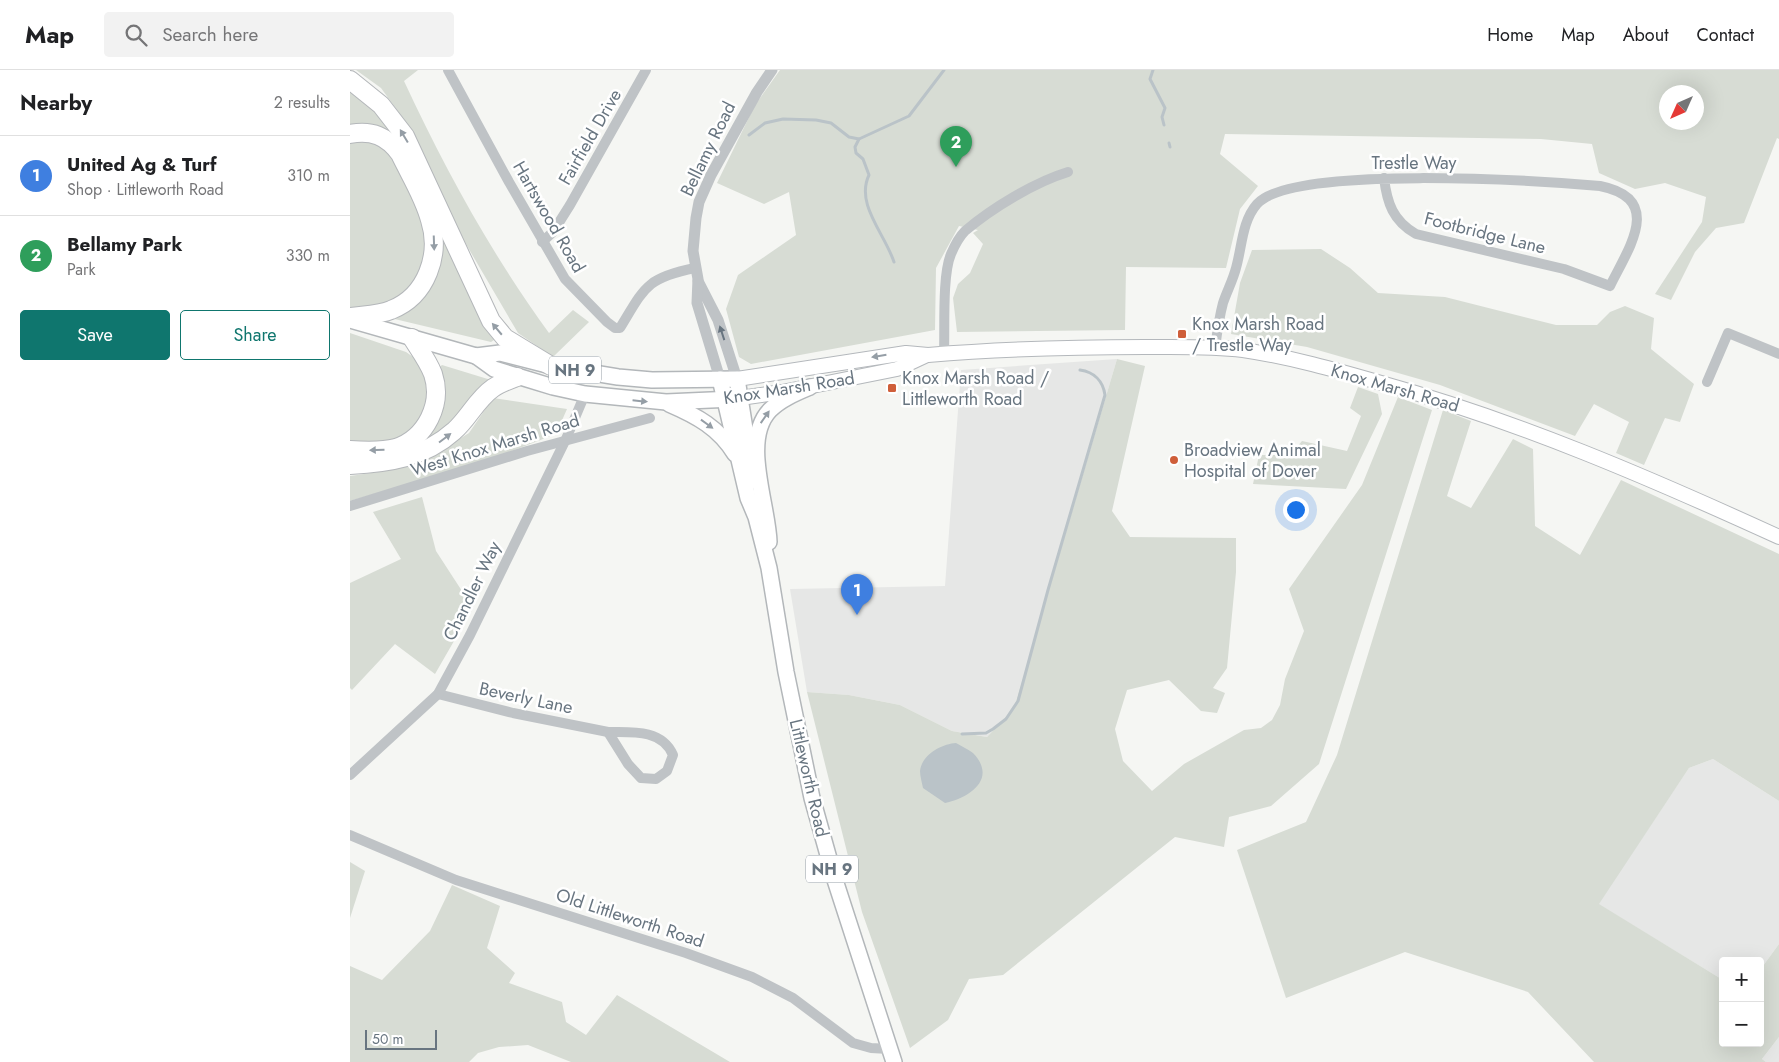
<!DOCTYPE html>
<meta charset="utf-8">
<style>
:root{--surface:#fff;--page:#f2f2f2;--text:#202124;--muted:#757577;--line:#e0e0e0;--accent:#0f766e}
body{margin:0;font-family:Jost,sans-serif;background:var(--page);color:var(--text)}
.controls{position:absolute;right:15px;bottom:15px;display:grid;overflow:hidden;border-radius:5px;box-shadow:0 5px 20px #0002}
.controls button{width:45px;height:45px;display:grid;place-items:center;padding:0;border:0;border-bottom:1px solid var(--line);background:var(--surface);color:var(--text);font:25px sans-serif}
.compass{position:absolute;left:1309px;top:15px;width:45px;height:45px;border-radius:50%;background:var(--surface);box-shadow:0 5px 20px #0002;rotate:225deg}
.scale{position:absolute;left:15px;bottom:12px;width:72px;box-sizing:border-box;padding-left:5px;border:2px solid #687580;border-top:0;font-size:14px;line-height:18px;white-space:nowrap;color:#687580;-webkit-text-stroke:4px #fff;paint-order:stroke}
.you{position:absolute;left:945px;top:439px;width:18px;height:18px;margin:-12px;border:4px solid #fff;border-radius:50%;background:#1a73e8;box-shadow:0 0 0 8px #1a73e833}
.badge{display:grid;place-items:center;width:32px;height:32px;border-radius:50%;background:var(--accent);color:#fff;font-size:16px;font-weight:700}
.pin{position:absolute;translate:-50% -41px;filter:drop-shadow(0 1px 2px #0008)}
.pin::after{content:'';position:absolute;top:26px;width:18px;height:15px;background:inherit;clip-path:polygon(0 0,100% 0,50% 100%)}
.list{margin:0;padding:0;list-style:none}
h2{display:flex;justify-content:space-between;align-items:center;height:65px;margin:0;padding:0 20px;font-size:21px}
h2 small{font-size:16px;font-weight:400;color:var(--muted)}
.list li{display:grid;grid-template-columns:32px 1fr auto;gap:15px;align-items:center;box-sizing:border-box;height:80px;padding:0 20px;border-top:1px solid var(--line)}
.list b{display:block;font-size:19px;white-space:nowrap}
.list p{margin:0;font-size:16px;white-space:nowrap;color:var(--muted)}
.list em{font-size:16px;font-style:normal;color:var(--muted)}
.actions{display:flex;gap:10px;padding:15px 20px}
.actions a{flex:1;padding:11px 0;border:1px solid var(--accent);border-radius:5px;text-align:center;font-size:18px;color:var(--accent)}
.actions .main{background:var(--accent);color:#fff}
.icon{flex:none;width:28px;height:28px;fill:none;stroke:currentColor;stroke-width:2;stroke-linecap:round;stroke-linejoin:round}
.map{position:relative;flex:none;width:1429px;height:992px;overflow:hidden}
header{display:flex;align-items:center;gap:30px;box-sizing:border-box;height:70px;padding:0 25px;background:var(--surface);border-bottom:1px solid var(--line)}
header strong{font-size:24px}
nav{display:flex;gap:28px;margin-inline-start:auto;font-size:18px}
.search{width:350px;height:45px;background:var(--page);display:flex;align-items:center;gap:12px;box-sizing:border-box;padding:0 18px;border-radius:5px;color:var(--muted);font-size:19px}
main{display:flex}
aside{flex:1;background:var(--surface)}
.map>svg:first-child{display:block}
.built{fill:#e6e7e6}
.green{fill:#d7dcd4;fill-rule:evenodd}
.water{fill:#bac3c8}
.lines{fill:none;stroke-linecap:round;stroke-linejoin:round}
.stream{stroke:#bac3c8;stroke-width:3}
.secondary-casing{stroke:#b4b8bc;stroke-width:16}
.primary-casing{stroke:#b3b7ba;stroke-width:18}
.motorway-casing{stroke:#b4b7ba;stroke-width:20}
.minor{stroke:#bfc3c6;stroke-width:10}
.tertiary{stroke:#bfc3c6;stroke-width:11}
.secondary{stroke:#fff;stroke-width:14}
.primary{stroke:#fff;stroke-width:15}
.motorway{stroke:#fff;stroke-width:18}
.oneway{fill:#959ea6}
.oneway2{fill:#687580}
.poi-dot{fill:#cf5e39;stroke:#fff;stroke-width:2}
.labels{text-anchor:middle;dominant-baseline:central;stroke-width:5;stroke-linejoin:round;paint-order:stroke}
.shield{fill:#fff;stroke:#959ea6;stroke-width:1}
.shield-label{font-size:16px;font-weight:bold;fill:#687580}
.street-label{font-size:18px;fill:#687580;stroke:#fff}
.poi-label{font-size:18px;fill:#687580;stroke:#fff;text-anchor:start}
</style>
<header>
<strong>Map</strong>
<div class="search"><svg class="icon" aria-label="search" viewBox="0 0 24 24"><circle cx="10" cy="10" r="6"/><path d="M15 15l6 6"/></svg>Search here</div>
<nav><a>Home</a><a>Map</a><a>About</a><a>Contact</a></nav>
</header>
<main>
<aside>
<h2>Nearby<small>2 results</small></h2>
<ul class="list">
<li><span class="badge" style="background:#3f7fe0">1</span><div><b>United Ag &amp; Turf</b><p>Shop · Littleworth Road</p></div><em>310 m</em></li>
<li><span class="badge" style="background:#2e9e5b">2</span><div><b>Bellamy Park</b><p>Park</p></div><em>330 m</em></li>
</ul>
<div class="actions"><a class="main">Save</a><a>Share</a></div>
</aside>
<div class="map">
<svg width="1429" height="992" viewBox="0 0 1429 992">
<rect width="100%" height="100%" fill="#f5f6f3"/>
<g class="built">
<path d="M767,289L664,638L637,667L602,661L550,635L499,625L457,622L440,519L595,516L611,300Z"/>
<path d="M1363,689L1429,731V874L1410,900V891H1373V910L1248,834L1339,698Z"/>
<path d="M1429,967V992H1416L1412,989Z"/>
</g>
<g class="green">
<path d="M6,0H68L54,11C95,99 142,185 199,263L223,240L239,252L203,287L168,263L113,169L63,62L31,18Z"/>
<path d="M430,0H1429V69L1427,68L1394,153L1366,158L1345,182L1321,230L1305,224L1352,152L1356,127L1315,113L1285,119L1249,103L1242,74L1191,69L875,64L870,84L908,116L890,139L876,198L776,197L775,260L607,262L603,228L608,214L620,203L633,174L623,163L628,160L609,156L586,198L585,260L401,294L389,287L376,239L388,205L446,165L439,122L414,134L367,113L405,35ZM1316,22H1346V52H1316Z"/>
<path d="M0,19L36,51L147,268L141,272L32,246L84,193L53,85L0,58Z"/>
<path d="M0,69C15,70 27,71 39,82C46,88 50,103 55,112C63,129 74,147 77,165C82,209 43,246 0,237Z"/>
<path d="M971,179L1000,198L1028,223L1095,227L1206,255H1247L1260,242L1275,236L1304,248L1301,279L1344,314L1330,352L1315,348L1294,395L1266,383L1279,352L1244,334L1225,366L1090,315L957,277L881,264L890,213L902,180Z"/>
<path d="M0,263L56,282L66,289L71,294L82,332L56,368L0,377Z"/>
<path d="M767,289L795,296L762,441L780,467L886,468V502L877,598L863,618L875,623L867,643L851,641L819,610L777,620L765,659L773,691L802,721L834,694L894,660L911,658L922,650L930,635L935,609L954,561L939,519L1012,415L1048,327L1082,340L969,694L921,736L879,747L874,777L825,767L653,905L619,909L598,950L560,978L512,842L457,622L499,625L550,635L602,661L637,667L664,638Z"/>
<path d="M92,295L141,310L89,368L64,374L86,300Z"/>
<path d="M1008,317L1028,324L1032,344L996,419L903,414L909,385H940L952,371L997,381L1011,346L1000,338Z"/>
<path d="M143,328L217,339L206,364L136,391L0,431V406L35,401L85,384L119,363Z"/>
<path d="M1093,340L1121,351L1097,426L1121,438L1163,369L1183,379L1185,456L1230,485L1271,410L1429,484V731L1363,689L1339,698L1249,834L1373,910V973H1410V900L1429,874V967L1412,989L1416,992H1244L1178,922L1055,882L936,928L887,780L956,752L987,685Z"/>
<path d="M72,427L86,481L123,538L85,604L45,574L2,620L0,618V513L51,489L23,442Z"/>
<path d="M0,792L15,801L0,848Z"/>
<path d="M102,815L150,836L137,878L165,903L159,913L212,932L216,952L236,965L267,925L380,992H221L178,975L149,977L128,983L119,992H0V896L32,910L80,861Z"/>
</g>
<path class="water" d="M606,673C611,676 618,679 623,683C648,709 619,728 595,733L573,718C572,713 570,706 570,701C572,684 592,674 606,673Z"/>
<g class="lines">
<g class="stream">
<path d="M803,0L800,9L815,38L812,47L814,55"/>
<path d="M399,65L415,53L433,49L466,50L481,53L499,67L509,69L559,46L594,0"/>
<path d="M509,69L505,77L506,83L513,89L519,105C505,134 535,164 544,192"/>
<path d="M819,73L820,77"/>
<path d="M612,664L636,663L643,659L656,649L668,631L698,520L755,325C753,311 744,302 730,300"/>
</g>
<g class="secondary-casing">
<g id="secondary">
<path d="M387,309L556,283L578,285C650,279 722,277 795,277C828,277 861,276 893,280C940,287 986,300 1031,313C1168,351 1300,408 1429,467"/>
<path d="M390,328L432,322L547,299L577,285"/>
</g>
</g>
<g class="primary-casing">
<g id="primary">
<path d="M0,250L126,286L150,283L201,296L268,307L302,310L387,309L403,409"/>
<path d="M126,286L144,299L203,317L235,324L316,332L383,329"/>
<path d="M370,309L398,428L406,447L419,498L436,602L462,728L485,810L544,992"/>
<path d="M319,334C347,346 369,358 385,384"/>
<path d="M419,472C418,434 391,370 420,340C431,329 446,323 460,317"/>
</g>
</g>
<g class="motorway-casing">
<g id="motorway">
<path d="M0,10L31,35L55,66L141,251L155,268L201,296"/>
<path d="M0,64C22,60 37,66 50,84C60,105 74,127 80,150C91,184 77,226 41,240C29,245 14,245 0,247"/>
<path d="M0,380C15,381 31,382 46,378C76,368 93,334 83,304C78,291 69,279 62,268"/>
<path d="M0,395C38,393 74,388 104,361C118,349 127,329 143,318C150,313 159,310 167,307"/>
</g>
</g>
<g class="minor">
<path d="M98,0L159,112L215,209L257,252L265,258H270C295,217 296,208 345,198"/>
<path d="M192,172L203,162L220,135L296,0"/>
<path d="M865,278C867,263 869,248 873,233C877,221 883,210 886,198C892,177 892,151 907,134C942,94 1192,111 1250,116C1315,129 1278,179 1260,216L1214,199L1066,164C1043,151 1037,133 1034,108"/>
<path d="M594,283C595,259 592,205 601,184C604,177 610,166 615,161C642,138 685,112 718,102"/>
<path d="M1357,312L1378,263L1429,284"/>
<path d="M0,436L177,381L300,348"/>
<path d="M88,624L163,643L258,662"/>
<path d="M258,662C281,662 312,659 323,685L317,701L306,709L291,708L278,694Z"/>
<path d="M0,705L88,624L120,565L216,369L235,324"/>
<path d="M0,765L106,810L336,883L402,907L443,928L503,973L521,978L539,979"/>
</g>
<g class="tertiary">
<path d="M348,211L368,250L387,309"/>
<path d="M370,309L347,233L348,209L343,181L346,148L349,132L361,105L407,22L422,0"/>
</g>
<use href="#secondary" class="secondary"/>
<use href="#primary" class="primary"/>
<use href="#motorway" class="motorway"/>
</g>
<defs><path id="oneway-solid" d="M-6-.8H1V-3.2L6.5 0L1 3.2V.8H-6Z" transform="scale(1.25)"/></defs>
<g class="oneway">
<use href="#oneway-solid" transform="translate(54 66) rotate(-121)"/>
<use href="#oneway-solid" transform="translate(84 173) rotate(88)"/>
<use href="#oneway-solid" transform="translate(147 259) rotate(-130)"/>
<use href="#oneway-solid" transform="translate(529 286) rotate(171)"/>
<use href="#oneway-solid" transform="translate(290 331) rotate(6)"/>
<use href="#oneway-solid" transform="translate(415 347) rotate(-55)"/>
<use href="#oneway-solid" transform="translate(357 354) rotate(36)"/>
<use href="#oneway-solid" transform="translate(95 368) rotate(-37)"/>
<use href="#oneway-solid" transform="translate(27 380) rotate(178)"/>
</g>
<use class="oneway2" href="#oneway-solid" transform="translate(372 263) rotate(-108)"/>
<g class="poi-dot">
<rect x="827" y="259" width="10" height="10" rx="2.5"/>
<rect x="537" y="313" width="10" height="10" rx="2.5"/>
<circle cx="824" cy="390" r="5"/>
</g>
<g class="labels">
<g class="shield">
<rect x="199" y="286.5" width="52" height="27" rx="4"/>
<rect x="456" y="785.5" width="52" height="27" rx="4"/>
</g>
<g class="shield-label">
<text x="225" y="300">NH 9</text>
<text x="482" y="799">NH 9</text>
</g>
<g class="street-label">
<text transform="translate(240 67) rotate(-60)">Fairfield Drive</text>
<text transform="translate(358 79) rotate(-64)">Bellamy Road</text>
<text x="1064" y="93">Trestle Way</text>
<text transform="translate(199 147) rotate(60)">Hartswood Road</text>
<text transform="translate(1135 163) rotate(14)">Footbridge Lane</text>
<text transform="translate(439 318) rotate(-9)">Knox Marsh Road</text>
<text transform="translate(1045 318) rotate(16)">Knox Marsh Road</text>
<text transform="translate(145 375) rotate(-17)">West Knox Marsh Road</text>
<text transform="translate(122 521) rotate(-64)">Chandler Way</text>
<text transform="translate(176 628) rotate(12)">Beverly Lane</text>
<text transform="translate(459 708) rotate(77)">Littleworth Road</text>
<text transform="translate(280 848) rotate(18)">Old Littleworth Road</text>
</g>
<g class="poi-label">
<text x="842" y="254">Knox Marsh Road<tspan x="842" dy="21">/ Trestle Way</tspan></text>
<text x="552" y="308">Knox Marsh Road /<tspan x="552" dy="21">Littleworth Road</tspan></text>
<text x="834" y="380">Broadview Animal<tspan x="834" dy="21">Hospital of Dover</tspan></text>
</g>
</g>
</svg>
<div class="controls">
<button>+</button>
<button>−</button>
</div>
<svg class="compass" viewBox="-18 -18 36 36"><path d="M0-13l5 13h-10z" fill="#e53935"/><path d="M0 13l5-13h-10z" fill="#757577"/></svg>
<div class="scale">50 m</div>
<div class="you"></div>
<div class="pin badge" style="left:507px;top:545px;background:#3f7fe0">1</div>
<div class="pin badge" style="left:606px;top:97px;background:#2e9e5b">2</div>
</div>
</main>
